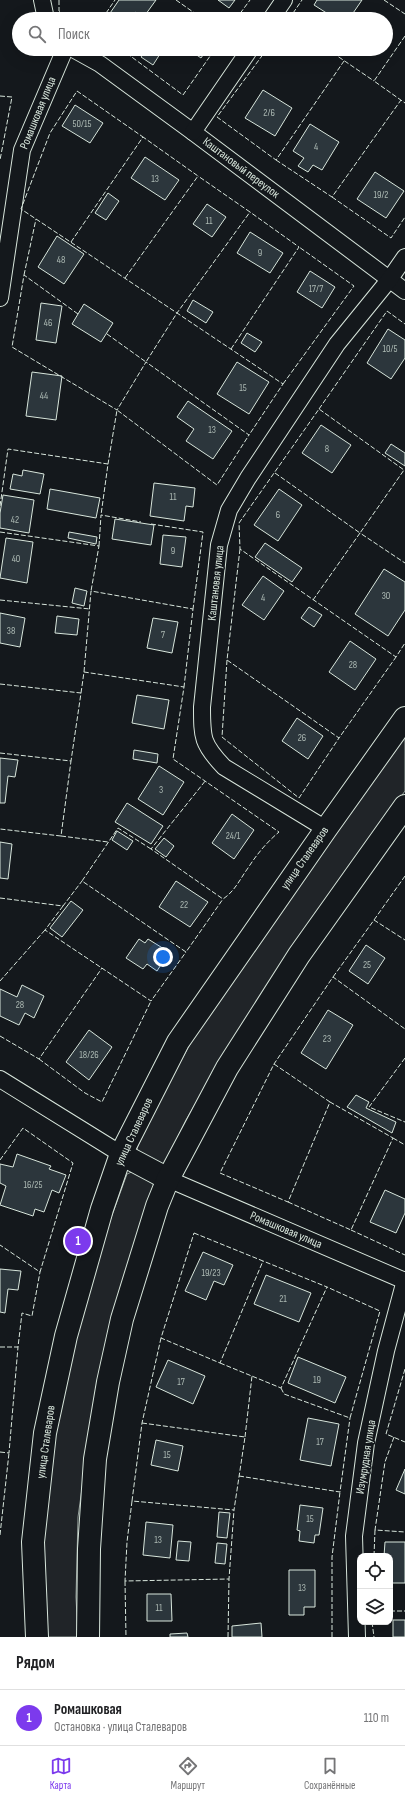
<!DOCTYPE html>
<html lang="ru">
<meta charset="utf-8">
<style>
:root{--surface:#fff;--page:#f6f6f6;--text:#202124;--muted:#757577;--line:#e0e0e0;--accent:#7c3aed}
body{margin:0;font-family:"Sofia Sans Condensed",sans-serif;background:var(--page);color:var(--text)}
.controls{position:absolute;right:12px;bottom:12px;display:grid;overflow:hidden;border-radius:8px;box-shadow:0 4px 16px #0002}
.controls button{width:36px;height:36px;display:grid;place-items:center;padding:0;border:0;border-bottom:1px solid var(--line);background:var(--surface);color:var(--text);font:20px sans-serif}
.you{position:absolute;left:163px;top:957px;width:14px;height:14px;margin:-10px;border:3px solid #fff;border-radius:50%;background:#1a73e8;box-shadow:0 0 0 6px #1a73e833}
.badge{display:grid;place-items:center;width:26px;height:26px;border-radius:50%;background:var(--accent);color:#fff;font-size:13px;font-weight:700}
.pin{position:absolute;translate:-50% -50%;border:2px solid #fff;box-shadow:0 1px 4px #0006}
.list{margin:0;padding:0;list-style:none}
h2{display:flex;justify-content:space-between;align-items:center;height:52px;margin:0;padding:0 16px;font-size:17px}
h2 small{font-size:13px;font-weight:400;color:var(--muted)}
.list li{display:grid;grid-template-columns:26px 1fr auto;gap:12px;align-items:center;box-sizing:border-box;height:56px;padding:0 16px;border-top:1px solid var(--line)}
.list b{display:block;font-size:15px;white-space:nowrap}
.list p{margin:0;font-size:13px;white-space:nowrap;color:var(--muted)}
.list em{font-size:13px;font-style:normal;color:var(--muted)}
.icon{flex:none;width:22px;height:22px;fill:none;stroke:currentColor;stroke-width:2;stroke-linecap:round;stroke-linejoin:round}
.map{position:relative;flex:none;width:405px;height:1637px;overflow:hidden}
.search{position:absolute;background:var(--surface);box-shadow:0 4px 16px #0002;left:12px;right:12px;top:12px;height:44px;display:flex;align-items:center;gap:10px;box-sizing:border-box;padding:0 14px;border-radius:22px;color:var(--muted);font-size:15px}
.sheet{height:108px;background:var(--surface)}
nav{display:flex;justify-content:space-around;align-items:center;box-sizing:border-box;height:56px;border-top:1px solid var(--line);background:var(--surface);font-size:11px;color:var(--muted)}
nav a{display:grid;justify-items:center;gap:2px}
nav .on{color:var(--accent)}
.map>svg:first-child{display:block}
.green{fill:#202428;stroke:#939e99}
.building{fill:#2c363c;stroke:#d8e6dc}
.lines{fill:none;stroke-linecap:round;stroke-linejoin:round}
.street-casing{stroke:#d8e6dc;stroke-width:18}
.secondary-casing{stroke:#d8e6dc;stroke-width:24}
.street{stroke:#14181c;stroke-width:16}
.secondary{stroke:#14181c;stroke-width:22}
.fence{stroke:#d8e6dc;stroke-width:1;stroke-dasharray:5 2;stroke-linecap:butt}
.labels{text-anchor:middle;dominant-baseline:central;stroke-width:3;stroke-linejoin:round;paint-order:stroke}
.number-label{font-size:10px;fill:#adbab4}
.street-label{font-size:12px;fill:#d8e6dc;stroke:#14181c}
</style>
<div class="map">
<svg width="405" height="1637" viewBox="0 0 405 1637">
<rect width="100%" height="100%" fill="#14181c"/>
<g class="green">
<path d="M405,736V791L368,842L228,1047L186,1120L165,1163L156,1168L139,1158L137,1148L154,1110L201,1024Z"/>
<path d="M134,1171L151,1178L154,1187L93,1410L78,1517L76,1597L78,1637H43V1563L47,1491L58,1405L107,1229L127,1174Z"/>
</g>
<g class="building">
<path d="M119,0H156L143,18L135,12L130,19H106Z"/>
<path d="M218,0H235L229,8Z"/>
<path d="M317,0H362L349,19H336L314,5Z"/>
<path d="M147,49H153L160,54L153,65L141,57Z"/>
<path d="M188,49H207L201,58Z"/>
<path d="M263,90L292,108L275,136L245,118Z"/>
<path d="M75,105L103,123L90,143L62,126Z"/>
<path d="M310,124L339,142L322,170L313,165L308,172L298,166L304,158L293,151Z"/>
<path d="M145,157L179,180L165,200L131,178Z"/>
<path d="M375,172L404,191L386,218L357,199Z"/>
<path d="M108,193L119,201L106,220L95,213Z"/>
<path d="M207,204L226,217L212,237L193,224Z"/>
<path d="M250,232L283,253L270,273L237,253Z"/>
<path d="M57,236L84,254L64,284L38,267Z"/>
<path d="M310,271L335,287L322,308L297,292Z"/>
<path d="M193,300L213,312L206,323L187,311Z"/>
<path d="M41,303L62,306L56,343L36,340Z"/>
<path d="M84,304L113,323L101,342L72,324Z"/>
<path d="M388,329L405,340V358L391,379L367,363Z"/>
<path d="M247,333L262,342L255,352L241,343Z"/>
<path d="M237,362L269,382L249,414L217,394Z"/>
<path d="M32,372L62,376L56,420L26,416Z"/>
<path d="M188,401L232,431L213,459L186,441L194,429L177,417Z"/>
<path d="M321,425L351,445L332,473L302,453Z"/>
<path d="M391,444L405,453V466L385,453Z"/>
<path d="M23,470L44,474L40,494L10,489L13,474L22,476Z"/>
<path d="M154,483L195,488L193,507L186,506L184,521L150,516Z"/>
<path d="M50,489L100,498L96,518L47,509Z"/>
<path d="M279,489L302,505L278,541L254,525Z"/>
<path d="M3,495L34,500L29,533L0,528V513Z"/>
<path d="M115,519L154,525L151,545L112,539Z"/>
<path d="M69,532L97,537L96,544L68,538Z"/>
<path d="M163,535L186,537L182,567L160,564Z"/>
<path d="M6,538L33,542L27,583L0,578Z"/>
<path d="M265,543L302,568L292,582L255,557Z"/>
<path d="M384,569L405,582V610L388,636L355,614Z"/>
<path d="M263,576L284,591L264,620L242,605Z"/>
<path d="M75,588L87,591L84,606L72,603Z"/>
<path d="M309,607L322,615L314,627L301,618Z"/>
<path d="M0,613L25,618L20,647L0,643Z"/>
<path d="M57,616L79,619L77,635L55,633Z"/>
<path d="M153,618L178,622L172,653L147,648Z"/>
<path d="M350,641L376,659L355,690L329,672Z"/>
<path d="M137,695L169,700L164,729L132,723Z"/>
<path d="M297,718L323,736L308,759L282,741Z"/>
<path d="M134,750L158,754L157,763L133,759Z"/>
<path d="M0,758L18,760L15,777L8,776L5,803H0Z"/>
<path d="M159,766L184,782L163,815L138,799Z"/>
<path d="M127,803L163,826L151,844L115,822Z"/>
<path d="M232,814L254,830L234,859L212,843Z"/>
<path d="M117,831L133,841L127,850L112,840Z"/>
<path d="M164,838L174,846L166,857L155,849Z"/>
<path d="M0,842L12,844L8,879L0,878Z"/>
<path d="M176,881L208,902L190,927L159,907Z"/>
<path d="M71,901L83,910L62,937L50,928Z"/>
<path d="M139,939L145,943L148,939L169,952L157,971L147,964L143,969L126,958Z"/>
<path d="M366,945L385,958L368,984L349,971Z"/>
<path d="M22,985L44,996L34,1018L25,1013L19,1025L0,1016V989L17,997Z"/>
<path d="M328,1010L353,1025L326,1069L301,1053Z"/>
<path d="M89,1030L112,1047L89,1080L66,1062Z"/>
<path d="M356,1095L369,1102L366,1108L396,1122L392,1133L347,1107Z"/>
<path d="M17,1154L51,1166L49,1169L66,1175L59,1193L52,1190L44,1212L35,1209L33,1216L0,1205L6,1186L0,1183V1164L13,1167Z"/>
<path d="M385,1190L405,1199V1213L396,1233L370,1222Z"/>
<path d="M203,1252L233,1265L224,1285L214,1281L206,1300L185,1291Z"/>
<path d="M0,1269L21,1271L18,1290L8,1289L5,1313L0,1312Z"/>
<path d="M266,1275L311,1293L299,1322L254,1304Z"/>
<path d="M298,1357L346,1377L335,1403L288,1383Z"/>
<path d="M168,1360L205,1376L193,1404L156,1387Z"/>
<path d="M308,1418L339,1424L331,1466L300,1460Z"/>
<path d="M156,1440L183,1446L178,1471L151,1465Z"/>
<path d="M405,1469V1494L396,1490Z"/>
<path d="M300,1505L323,1508L319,1535H315L314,1543L299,1541L300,1531L297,1530Z"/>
<path d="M219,1512L230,1513L227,1538L217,1537Z"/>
<path d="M146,1522L173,1525L170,1558L143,1555Z"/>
<path d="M178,1541L191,1542L189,1561L176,1560Z"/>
<path d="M385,1542H405V1583H390V1556H384Z"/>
<path d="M217,1543L227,1544L225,1564L215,1563Z"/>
<path d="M289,1570H315V1607H304V1615H289Z"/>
<path d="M147,1594H171L172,1621H147Z"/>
<rect x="393" y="1620" width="12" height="17"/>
<path d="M261,1623L262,1637H232V1626Z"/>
<path d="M187,1633L188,1637H170V1634Z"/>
</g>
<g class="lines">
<g class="street-casing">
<g id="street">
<path d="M42,0L46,19"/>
<path d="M271,19L284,0"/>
<path d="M73,49L100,64L193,132L405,291"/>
<path d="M193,132L250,49"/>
<path d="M0,298L22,150L65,49"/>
<path d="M326,829L224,767C202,744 202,738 202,707L219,545L229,510L248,478L337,344L389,280L405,257"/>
<path d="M0,1079L121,1154"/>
<path d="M168,1179L405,1281"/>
<path d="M357,1637L354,1536L366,1443L386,1351L405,1280"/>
</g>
</g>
<g class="secondary-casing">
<g id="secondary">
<path d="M121,1154L168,1179"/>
<path d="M37,1637L33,1542L45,1433L66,1336L102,1209L121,1154L178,1042L326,829L405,718"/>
<path d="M88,1637L89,1549L95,1459L108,1382L122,1319L157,1206L168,1179L227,1068L299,955L405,806"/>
</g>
</g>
<use href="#street" class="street"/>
<use href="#secondary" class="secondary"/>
<g class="fence">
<path d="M59,0V11L71,19"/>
<path d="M176,0L203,19"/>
<path d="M384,0L405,14"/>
<path d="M102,19L115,0"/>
<path d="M236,19L250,0"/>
<path d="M289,19L302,0"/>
<path d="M405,36L374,81L405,103"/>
<path d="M121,49L183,95L215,49"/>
<path d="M267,49L217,117L276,160L344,61"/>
<path d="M327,49L374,81"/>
<path d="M0,96L12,97L0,160"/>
<path d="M276,160L332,197L401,100"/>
<path d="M332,197L391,238L405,217"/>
<path d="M71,242L143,137L77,91L50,133L21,209L177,313L250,212L198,176"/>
<path d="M24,275L36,219"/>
<path d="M125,278L198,176L143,137"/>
<path d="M78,314L24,275L12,347L117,410L146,362L249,435L217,485L117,410L108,464"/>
<path d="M107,334L146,362L177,313L283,384L249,435"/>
<path d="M231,349L299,247L250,212"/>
<path d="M283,384L354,286L299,247"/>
<path d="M319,409L387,311L405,324"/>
<path d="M275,473L360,533L404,470L319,409L239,523L240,549L396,657L405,643"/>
<path d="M0,506L8,449L108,464L101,515"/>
<path d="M151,524L203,532L193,609"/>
<path d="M0,532L99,546L91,591"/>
<path d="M99,546L101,515L141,522"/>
<path d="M240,549L227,660L339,738L396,657"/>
<path d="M0,600L90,609"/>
<path d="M313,600L360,533L405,563"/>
<path d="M227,660L222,737L299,798L339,738"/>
<path d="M84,672L91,591L193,609L184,687"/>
<path d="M0,684L81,693L71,761"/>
<path d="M81,693L84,672L184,687L173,759L279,832C267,842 257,854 248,868C240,879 235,891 223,899L151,849L206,780"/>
<path d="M0,753L71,761L61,836L0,829"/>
<path d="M61,836L108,842"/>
<path d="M151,849L118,828L82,881L186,952L223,899"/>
<path d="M0,898L63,906L82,881"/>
<path d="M63,906L45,930L151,1001L186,952"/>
<path d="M374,920L405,876"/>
<path d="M333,977L374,920L405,940"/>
<path d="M0,981L45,930"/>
<path d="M0,1036L39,1059L102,968"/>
<path d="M405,1058L369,1107L405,1122"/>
<path d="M39,1059L85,1093L102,1102L151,1001"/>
<path d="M274,1064L330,1102L288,1202L220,1173L274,1064L333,977L405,1029"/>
<path d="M393,1138L405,1145"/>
<path d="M0,1160L23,1128L73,1163L40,1272L0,1245"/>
<path d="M288,1202L351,1230L393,1138L330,1102"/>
<path d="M351,1230L405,1255"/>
<path d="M194,1233L263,1261L220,1363L161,1338Z"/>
<path d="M0,1347H18L22,1313L32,1316L40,1272"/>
<path d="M220,1363L281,1388L327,1287L263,1261"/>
<path d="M405,1369L386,1434L405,1442"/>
<path d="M281,1388L284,1394L350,1418L380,1311L327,1287"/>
<path d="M142,1423L245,1437L234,1510L132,1501L142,1423L161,1338"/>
<path d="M245,1437L252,1376"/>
<path d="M394,1437L385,1462L375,1530L405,1532"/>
<path d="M0,1452L9,1453L18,1347"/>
<path d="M239,1476L340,1492L350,1418"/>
<path d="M132,1501L127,1542L125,1581L229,1579"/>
<path d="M0,1535L9,1453"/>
<path d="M374,1556L375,1530"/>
<path d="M125,1581L126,1637"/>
<path d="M390,1611H405"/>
<path d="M372,1622L374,1637"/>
<path d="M228,1637L229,1579L234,1510"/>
<path d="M332,1637V1557L340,1492"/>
</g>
</g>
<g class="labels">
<g class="number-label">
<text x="269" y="113">2/6</text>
<text x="82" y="124">50/15</text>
<text x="316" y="147">4</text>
<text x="155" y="179">13</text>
<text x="381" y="195">19/2</text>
<text x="209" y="221">11</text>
<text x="260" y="253">9</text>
<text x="61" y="260">48</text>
<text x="316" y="289">17/7</text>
<text x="48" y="323">46</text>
<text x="390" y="349">10/5</text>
<text x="243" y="388">15</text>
<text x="44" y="396">44</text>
<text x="212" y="430">13</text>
<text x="327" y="449">8</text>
<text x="173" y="497">11</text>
<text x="278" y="515">6</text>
<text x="15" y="520">42</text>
<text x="173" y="551">9</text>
<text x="16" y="559">40</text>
<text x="386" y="596">30</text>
<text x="263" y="598">4</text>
<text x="11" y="631">38</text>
<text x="163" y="635">7</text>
<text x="353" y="665">28</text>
<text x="302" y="738">26</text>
<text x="161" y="790">3</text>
<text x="233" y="836">24/1</text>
<text x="184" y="905">22</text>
<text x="367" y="965">25</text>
<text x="20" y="1005">28</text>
<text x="327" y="1039">23</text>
<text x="89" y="1055">18/26</text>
<text x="33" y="1185">16/25</text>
<text x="211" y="1273">19/23</text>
<text x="283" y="1299">21</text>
<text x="317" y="1380">19</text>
<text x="181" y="1382">17</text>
<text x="320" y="1442">17</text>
<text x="167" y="1455">15</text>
<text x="310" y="1519">15</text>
<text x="158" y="1540">13</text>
<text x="302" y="1588">13</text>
<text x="159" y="1608">11</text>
</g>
<g class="street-label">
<text transform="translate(38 113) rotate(-68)">Ромашковая улица</text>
<text transform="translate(241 168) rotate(37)">Каштановый переулок</text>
<text transform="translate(216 583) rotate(-84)">Каштановая улица</text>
<text transform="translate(305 858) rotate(-55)">улица Сталеваров</text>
<text transform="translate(134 1132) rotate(-65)">улица Сталеваров</text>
<text transform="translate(286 1230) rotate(23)">Ромашковая улица</text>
<text transform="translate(46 1442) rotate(-82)">улица Сталеваров</text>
<text transform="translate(366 1457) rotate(-81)">Изумрудная улица</text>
</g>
</g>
</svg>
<div class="controls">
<button><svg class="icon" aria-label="locate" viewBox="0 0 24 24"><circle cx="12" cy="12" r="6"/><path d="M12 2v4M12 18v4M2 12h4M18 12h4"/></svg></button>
<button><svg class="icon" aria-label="layers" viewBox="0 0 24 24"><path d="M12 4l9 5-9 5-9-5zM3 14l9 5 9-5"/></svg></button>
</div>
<div class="you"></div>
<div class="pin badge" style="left:78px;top:1241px">1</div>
<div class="search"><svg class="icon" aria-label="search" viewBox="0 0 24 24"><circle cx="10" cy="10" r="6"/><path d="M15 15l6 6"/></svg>Поиск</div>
</div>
<section class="sheet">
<h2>Рядом<small></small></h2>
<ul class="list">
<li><span class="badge">1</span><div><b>Ромашковая</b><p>Остановка · улица Сталеваров</p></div><em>110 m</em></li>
</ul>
</section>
<nav>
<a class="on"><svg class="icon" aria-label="map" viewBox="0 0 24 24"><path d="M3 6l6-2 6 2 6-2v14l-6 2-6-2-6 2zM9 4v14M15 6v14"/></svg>Карта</a>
<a><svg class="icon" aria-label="directions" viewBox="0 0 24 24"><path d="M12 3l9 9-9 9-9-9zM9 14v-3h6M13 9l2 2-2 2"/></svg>Маршрут</a>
<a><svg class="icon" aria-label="saved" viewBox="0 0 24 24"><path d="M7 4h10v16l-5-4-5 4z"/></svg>Сохранённые</a>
</nav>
